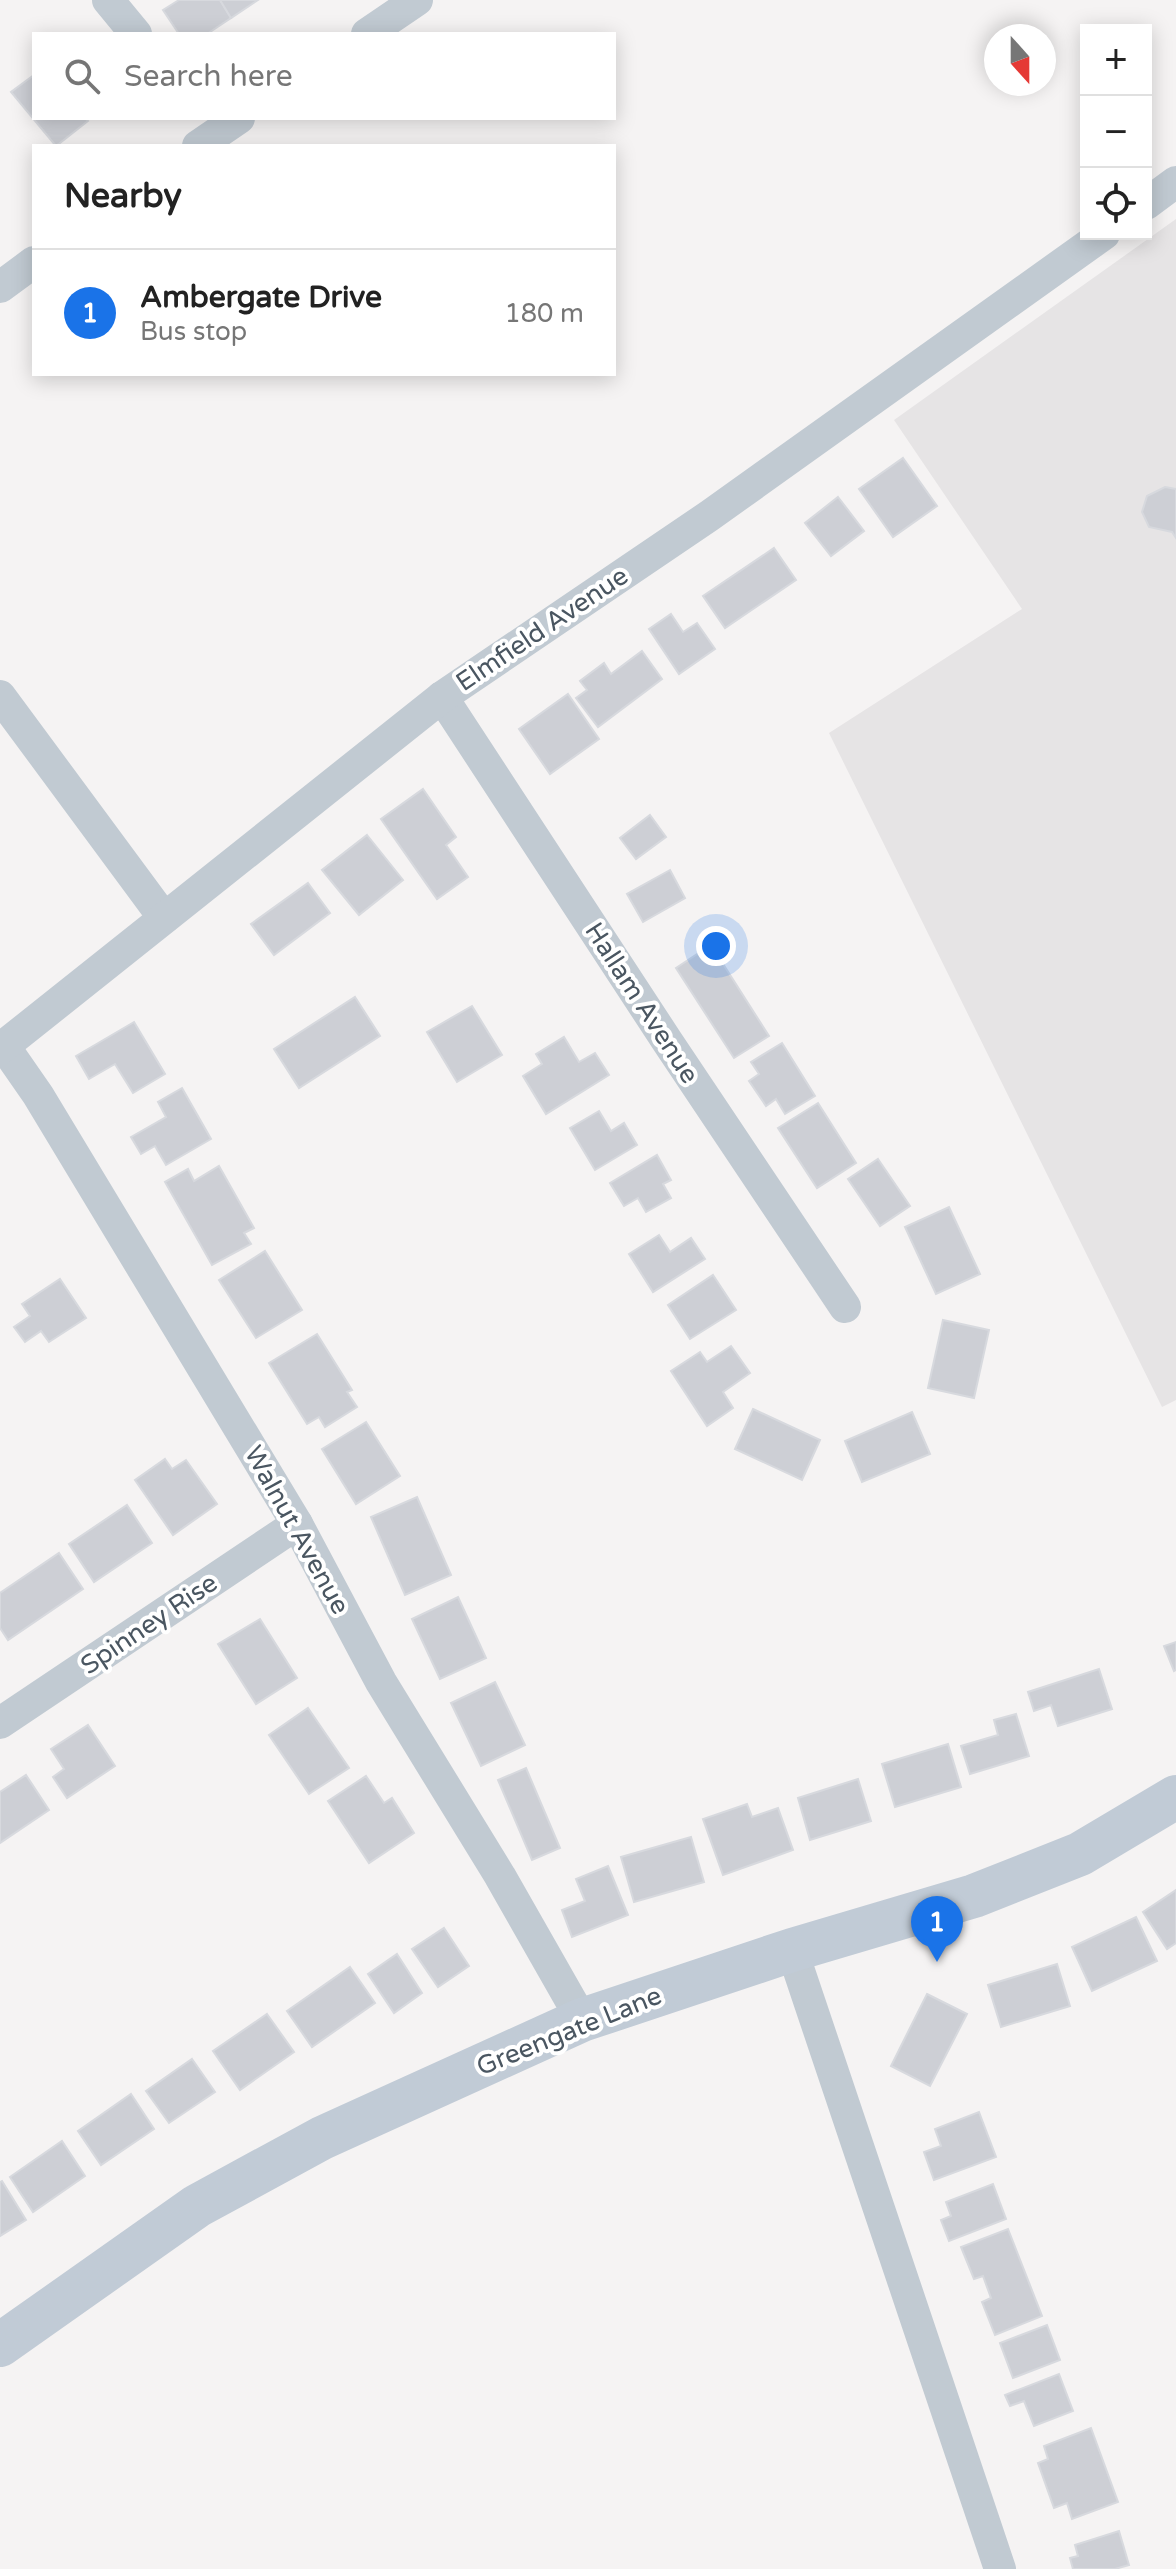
<!DOCTYPE html>
<meta charset="utf-8">
<style>
:root{--surface:#fff;--page:#f6f6f6;--text:#222;--muted:#767676;--line:#e0e0e0;--accent:#1a73e8}
body{margin:0;font-family:"Varela Round",sans-serif;background:var(--page);color:var(--text)}
.controls{position:absolute;right:24px;top:24px;display:grid;overflow:hidden;border-radius:0px;box-shadow:0 4px 20px #0003}
.controls button{width:72px;height:72px;display:grid;place-items:center;padding:0;border:0;border-bottom:2px solid var(--line);background:var(--surface);color:var(--text);font:40px sans-serif}
.compass{position:absolute;left:984px;top:24px;width:72px;height:72px;border-radius:50%;background:var(--surface);box-shadow:0 4px 20px #0003;rotate:159deg}
.you{position:absolute;left:716px;top:946px;width:28px;height:28px;margin:-20px;border:6px solid #fff;border-radius:50%;background:#1a73e8;box-shadow:0 0 0 12px #1a73e833}
.badge{display:grid;place-items:center;width:52px;height:52px;border-radius:50%;background:var(--accent);color:#fff;font-size:26px;font-weight:700}
.pin{position:absolute;translate:-50% -66px;filter:drop-shadow(0 2px 4px #0008)}
.pin::after{content:'';position:absolute;top:42px;width:28px;height:24px;background:inherit;clip-path:polygon(0 0,100% 0,50% 100%)}
.list{margin:0;padding:0;list-style:none}
h2{display:flex;justify-content:space-between;align-items:center;height:104px;margin:0;padding:0 32px;font-size:34px}
h2 small{font-size:26px;font-weight:400;color:var(--muted)}
.list li{display:grid;grid-template-columns:52px 1fr auto;gap:24px;align-items:center;box-sizing:border-box;height:128px;padding:0 32px;border-top:2px solid var(--line)}
.list b{display:block;font-size:30px;white-space:nowrap}
.list p{margin:0;font-size:26px;white-space:nowrap;color:var(--muted)}
.list em{font-size:26px;font-style:normal;color:var(--muted)}
.icon{flex:none;width:44px;height:44px;fill:none;stroke:currentColor;stroke-width:2;stroke-linecap:round;stroke-linejoin:round}
.map{position:relative;flex:none;width:1176px;height:2569px;overflow:hidden}
.search{position:absolute;background:var(--surface);box-shadow:0 4px 20px #0003;left:32px;top:32px;width:584px;height:88px;display:flex;align-items:center;gap:20px;box-sizing:border-box;padding:0 28px;border-radius:0px;color:var(--muted);font-size:30px}
.panel{position:absolute;background:var(--surface);box-shadow:0 4px 20px #0003;left:32px;top:144px;width:584px;height:232px;border-radius:0px}
.map>svg:first-child{display:block}
.education{fill:#e6e4e5}
.building{fill:#cdcfd5;stroke:#d7d9de;stroke-width:2}
.lines{fill:none;stroke-linecap:round;stroke-linejoin:round}
.street{stroke:#c1cad2;stroke-width:32}
.secondary{stroke:#c1cbd6;stroke-width:44}
.labels{text-anchor:middle;dominant-baseline:central;stroke-width:8;stroke-linejoin:round;paint-order:stroke}
.street-label{font-size:26px;fill:#4a5661;stroke:#fff}
</style>
<div class="map">
<svg width="1176" height="2569" viewBox="0 0 1176 2569">
<rect width="100%" height="100%" fill="#f5f3f3"/>
<path class="education" d="M1176,219V1400L1162,1407L829,733L1022,609L894,420Z"/>
<g class="building">
<path d="M179,0H220L231,18L207,34H179L163,10Z"/>
<path d="M220,0H258L231,18Z"/>
<path d="M34,75V118H85L88,121L56,146L11,92Z"/>
<path d="M903,458L937,506L893,537L859,489Z"/>
<path d="M1165,487L1176,489V538L1172,532L1149,527L1142,512L1147,496Z"/>
<path d="M838,497L864,531L831,556L805,523Z"/>
<path d="M774,548L796,580L725,628L703,596Z"/>
<path d="M671,614L683,632L697,623L715,649L679,674L649,629Z"/>
<path d="M642,651L662,679L598,727L576,698L587,690L580,681L604,663L611,674Z"/>
<path d="M568,694L599,739L550,774L519,729Z"/>
<path d="M423,789L456,837L446,845L468,877L437,899L381,819Z"/>
<path d="M650,815L666,837L636,859L620,838Z"/>
<path d="M367,835L403,880L359,915L322,870Z"/>
<path d="M670,870L685,898L643,922L627,894Z"/>
<path d="M308,883L330,913L274,955L251,924Z"/>
<path d="M711,945L769,1036L734,1058L676,968Z"/>
<path d="M355,997L380,1036L299,1088L274,1049Z"/>
<path d="M472,1006L502,1055L457,1082L427,1032Z"/>
<path d="M134,1022L165,1074L133,1093L115,1064L89,1079L76,1056Z"/>
<path d="M564,1037L579,1062L595,1053L609,1075L546,1114L523,1076L542,1064L536,1054Z"/>
<path d="M782,1043L815,1096L785,1114L776,1099L766,1106L749,1081L759,1074L751,1062Z"/>
<path d="M182,1088L211,1139L166,1165L155,1146L141,1154L131,1137L166,1117L158,1102Z"/>
<path d="M818,1103L856,1163L817,1188L778,1128Z"/>
<path d="M599,1111L611,1131L624,1123L637,1145L595,1170L570,1128Z"/>
<path d="M657,1155L671,1180L663,1184L671,1198L646,1212L638,1198L624,1206L610,1183Z"/>
<path d="M878,1159L910,1206L880,1226L848,1179Z"/>
<path d="M219,1166L254,1228L244,1233L251,1244L212,1265L165,1182L188,1169L194,1181Z"/>
<path d="M949,1207L980,1274L936,1294L905,1227Z"/>
<path d="M659,1235L670,1252L691,1238L705,1259L653,1292L629,1254Z"/>
<path d="M265,1251L302,1310L256,1338L219,1280Z"/>
<path d="M713,1275L736,1310L690,1339L668,1305Z"/>
<path d="M60,1279L86,1318L49,1342L41,1331L25,1342L14,1327L30,1316L22,1304Z"/>
<path d="M943,1320L989,1330L974,1398L928,1388Z"/>
<path d="M317,1334L352,1390L347,1392L357,1407L325,1427L319,1417L307,1424L269,1363Z"/>
<path d="M731,1346L750,1373L723,1392L733,1408L707,1426L671,1371L700,1352L707,1362Z"/>
<path d="M753,1409L820,1440L802,1480L735,1449Z"/>
<path d="M912,1412L930,1454L862,1482L845,1441Z"/>
<path d="M366,1422L400,1476L356,1504L322,1449Z"/>
<path d="M165,1459L172,1469L186,1460L217,1504L173,1535L135,1480Z"/>
<path d="M417,1497L451,1575L405,1595L371,1517Z"/>
<path d="M127,1505L152,1543L94,1582L69,1544Z"/>
<path d="M59,1553L83,1589L8,1640L0,1628V1593Z"/>
<path d="M458,1597L486,1658L440,1679L412,1619Z"/>
<path d="M260,1619L297,1678L256,1704L218,1644Z"/>
<path d="M1176,1642V1670L1174,1671L1164,1646Z"/>
<path d="M1099,1669L1112,1709L1058,1726L1051,1705L1034,1711L1028,1692Z"/>
<path d="M495,1682L525,1745L481,1766L451,1703Z"/>
<path d="M308,1708L349,1768L309,1794L269,1735Z"/>
<path d="M1016,1714L1029,1756L970,1774L961,1746L998,1735L994,1720Z"/>
<path d="M88,1725L115,1766L67,1798L53,1777L64,1769L51,1749Z"/>
<path d="M948,1744L961,1787L895,1807L882,1764Z"/>
<path d="M526,1768L560,1848L532,1860L498,1780Z"/>
<path d="M26,1775L49,1810L0,1843V1792Z"/>
<path d="M366,1776L384,1803L392,1798L414,1833L369,1863L328,1801Z"/>
<path d="M858,1779L871,1821L810,1840L798,1798Z"/>
<path d="M747,1804L752,1817L778,1808L793,1850L723,1875L703,1819Z"/>
<path d="M691,1837L704,1882L634,1902L621,1857Z"/>
<path d="M608,1866L628,1915L572,1937L562,1910L585,1901L576,1879Z"/>
<path d="M1176,1890V1943L1167,1949L1143,1912Z"/>
<path d="M1136,1917L1157,1961L1092,1991L1072,1947Z"/>
<path d="M444,1928L469,1966L438,1987L412,1949Z"/>
<path d="M397,1954L422,1993L394,2013L368,1974Z"/>
<path d="M1057,1964L1070,2006L1001,2027L988,1985Z"/>
<path d="M350,1967L375,2003L312,2047L287,2011Z"/>
<path d="M927,1994L967,2014L930,2086L891,2066Z"/>
<path d="M267,2014L294,2052L240,2090L213,2051Z"/>
<path d="M192,2059L215,2092L169,2123L146,2091Z"/>
<path d="M131,2094L154,2129L101,2165L78,2131Z"/>
<path d="M979,2112L996,2157L934,2180L924,2152L941,2146L935,2129Z"/>
<path d="M62,2141L85,2176L33,2212L10,2177Z"/>
<path d="M2,2181L26,2220L0,2236V2182Z"/>
<path d="M993,2184L1006,2219L949,2241L941,2220L951,2216L946,2202Z"/>
<path d="M1008,2229L1042,2316L995,2335L982,2302L991,2298L983,2276L974,2279L961,2247Z"/>
<path d="M1047,2325L1060,2360L1013,2378L1000,2343Z"/>
<path d="M1059,2374L1073,2411L1034,2426L1024,2401L1010,2406L1005,2395Z"/>
<path d="M1091,2428L1118,2502L1072,2519L1067,2503L1054,2508L1038,2463L1048,2459L1044,2446Z"/>
<path d="M1119,2531L1129,2565L1115,2569H1073L1070,2558L1078,2556L1075,2545Z"/>
</g>
<g class="lines">
<g class="street">
<path d="M108,0L136,34"/>
<path d="M367,34L417,0"/>
<path d="M198,146L239,118"/>
<path d="M1146,204L1176,182"/>
<path d="M0,287L34,262"/>
<path d="M0,696L164,918"/>
<path d="M442,697L667,1041L845,1307"/>
<path d="M4,1046L38,1095L297,1524L381,1682L500,1876L582,2020"/>
<path d="M0,1049L442,697L709,516L1104,234"/>
<path d="M0,1723L297,1524"/>
<path d="M792,1950L1000,2569"/>
</g>
<path class="secondary" d="M0,2345L197,2206L322,2138L582,2020L792,1950L974,1896L1080,1854L1176,1797"/>
</g>
<g class="labels">
<g class="street-label">
<text transform="translate(542 629) rotate(-34)">Elmfield Avenue</text>
<text transform="translate(642 1003) rotate(57)">Hallam Avenue</text>
<text transform="translate(297 1530) rotate(61)">Walnut Avenue</text>
<text transform="translate(149 1624) rotate(-34)">Spinney Rise</text>
<text transform="translate(569 2031) rotate(-22)">Greengate Lane</text>
</g>
</g>
</svg>
<div class="controls">
<button>+</button>
<button>−</button>
<button><svg class="icon" aria-label="locate" viewBox="0 0 24 24"><circle cx="12" cy="12" r="6"/><path d="M12 2v4M12 18v4M2 12h4M18 12h4"/></svg></button>
</div>
<svg class="compass" viewBox="-18 -18 36 36"><path d="M0-13l5 13h-10z" fill="#e53935"/><path d="M0 13l5-13h-10z" fill="#767676"/></svg>
<div class="you"></div>
<div class="pin badge" style="left:937px;top:1962px">1</div>
<div class="search"><svg class="icon" aria-label="search" viewBox="0 0 24 24"><circle cx="10" cy="10" r="6"/><path d="M15 15l6 6"/></svg>Search here</div>
<section class="panel">
<h2>Nearby<small></small></h2>
<ul class="list">
<li><span class="badge">1</span><div><b>Ambergate Drive</b><p>Bus stop</p></div><em>180 m</em></li>
</ul>
</section>
</div>
